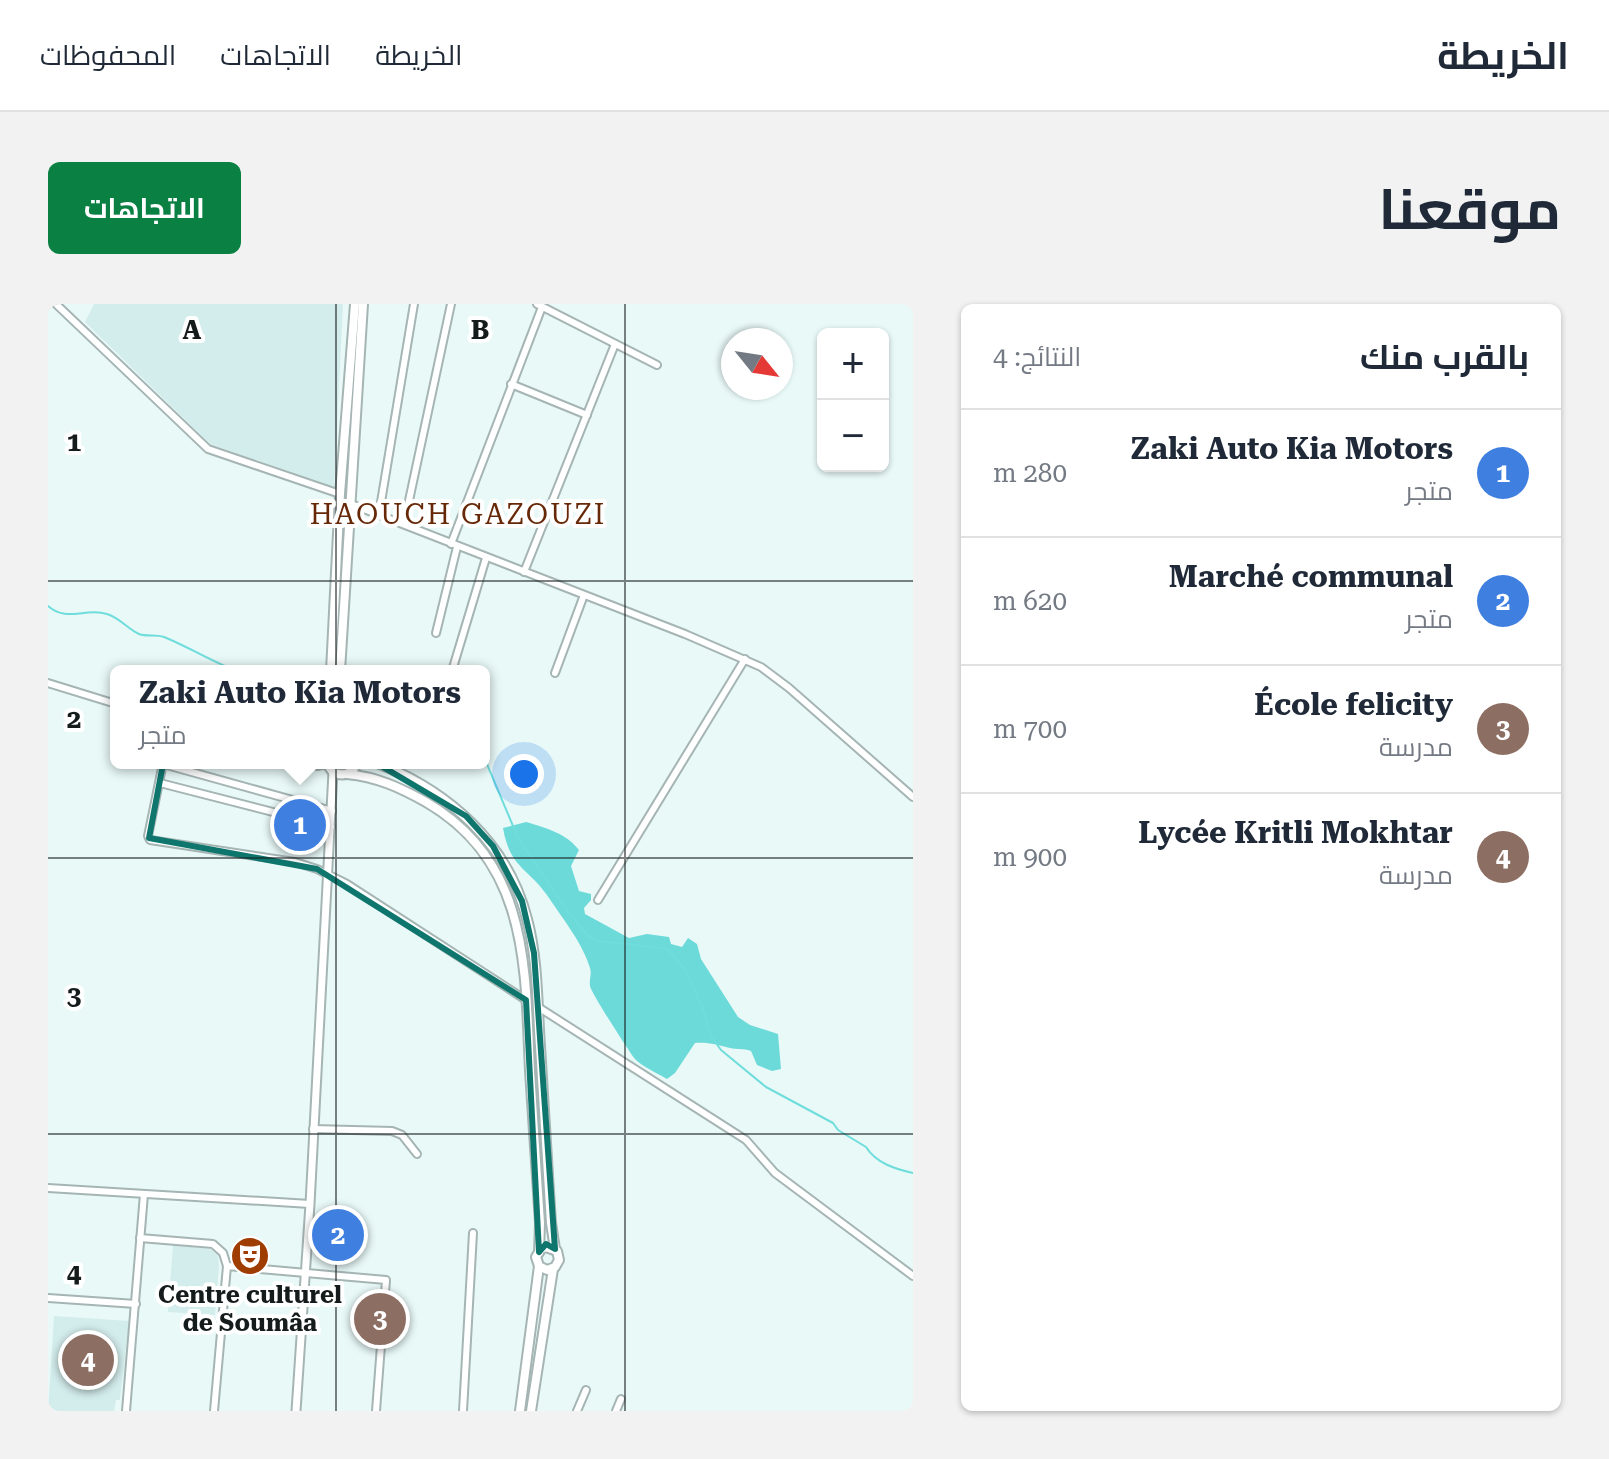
<!DOCTYPE html>
<html lang="ar">
<meta charset="utf-8">
<style>
:root{--surface:#fff;--page:#f2f2f3;--text:#1f2937;--muted:#747a83;--line:#e0e1e3;--accent:#0b8043}
body{margin:0;font-family:"Roboto Serif",Cairo,serif;background:var(--page);color:var(--text);direction:rtl}
.controls{position:absolute;right:24px;top:24px;display:grid;overflow:hidden;border-radius:12px;box-shadow:0 2px 6px #0004}
.controls button{width:72px;height:72px;display:grid;place-items:center;padding:0;border:0;border-bottom:2px solid var(--line);background:var(--surface);color:var(--text);font:40px sans-serif}
.compass{position:absolute;left:673px;top:24px;width:72px;height:72px;border-radius:50%;background:var(--surface);box-shadow:0 2px 6px #0004;rotate:120deg}
.you{position:absolute;left:476px;top:470px;width:28px;height:28px;margin:-20px;border:6px solid #fff;border-radius:50%;background:#1a73e8;box-shadow:0 0 0 12px #1a73e833}
.badge{display:grid;place-items:center;width:52px;height:52px;border-radius:50%;background:var(--accent);color:#fff;font-size:26px;font-weight:700}
.pin{position:absolute;translate:-50% -50%;border:4px solid #fff;box-shadow:0 2px 8px #0006}
.popup{position:absolute;left:62px;top:361px;width:380px;height:104px;box-sizing:border-box;display:grid;place-content:center;border-radius:12px;background:var(--surface);filter:drop-shadow(0 2px 6px #0005);font-size:26px;white-space:nowrap;color:var(--muted)}
.popup b{font-size:30px;color:var(--text)}
.popup::after{content:'';position:absolute;left:50%;top:100%;margin-left:-16px;border:16px solid transparent;border-top-color:var(--surface)}
.list{margin:0;padding:0;list-style:none}
h2{display:flex;justify-content:space-between;align-items:center;height:104px;margin:0;padding:0 32px;font-size:34px}
h2 small{font-size:26px;font-weight:400;color:var(--muted)}
.list li{display:grid;grid-template-columns:52px 1fr auto;gap:24px;align-items:center;box-sizing:border-box;height:128px;padding:0 32px;border-top:2px solid var(--line)}
.list b{display:block;font-size:30px;white-space:nowrap}
.list p{margin:0;font-size:26px;white-space:nowrap;color:var(--muted)}
.list em{font-size:26px;font-style:normal;color:var(--muted)}
.map{position:relative;flex:none;width:865px;height:1107px;overflow:hidden;direction:ltr;border-radius:12px}
header{display:flex;align-items:center;gap:48px;box-sizing:border-box;height:112px;padding:0 40px;background:var(--surface);border-bottom:2px solid var(--line)}
header strong{font-size:38px}
nav{display:flex;gap:44px;margin-inline-start:auto;font-size:28px}
.intro{display:flex;align-items:center;justify-content:space-between;box-sizing:border-box;height:192px;padding:0 48px}
h1{margin:0;font-size:56px}
.button{padding:20px 36px;border-radius:12px;background:var(--accent);color:#fff;font-size:28px;font-weight:700}
main{display:flex;gap:48px;padding:0 48px}
aside{flex:1;background:var(--surface);border-radius:12px;box-shadow:0 2px 6px #0004}
.map>svg:first-child{display:block}
.built{fill:#d3edec}
.forest{fill:#6cdad8}
.lines{fill:none;stroke-linecap:round;stroke-linejoin:round}
.stream{stroke:#6fdddb;stroke-width:2}
.minor-casing{stroke:#a5b5b4;stroke-width:10}
.major-casing{stroke:#a5b5b4;stroke-width:11}
.highway-casing{stroke:#a5b5b4;stroke-width:12}
.minor{stroke:#fff;stroke-width:6}
.major{stroke:#fff;stroke-width:7}
.highway{stroke:#fff;stroke-width:8}
.marked{fill:none;stroke:#0f766e;stroke-width:6;stroke-linejoin:round}
.grid{fill:none;stroke:#151b1b;stroke-width:2;stroke-opacity:0.55}
.labels{text-anchor:middle;dominant-baseline:central;stroke-width:8;stroke-linejoin:round;paint-order:stroke}
.poi-label{font-size:24px;font-weight:bold;fill:#151b1b;stroke:#fff}
.quarter-label{font-size:28px;letter-spacing:2px;fill:#672808;stroke:#fff}
.grid-label{font-size:26px;text-anchor:middle;font-weight:bold;fill:#151b1b;stroke:#fff;stroke-width:8;stroke-linejoin:round;paint-order:stroke}
</style>
<header>
<strong>الخريطة</strong>
<nav><a>الخريطة</a><a>الاتجاهات</a><a>المحفوظات</a></nav>
</header>
<div class="intro"><h1>موقعنا</h1><a class="button">الاتجاهات</a></div>
<main>
<aside>
<h2>بالقرب منك<small>النتائج: 4</small></h2>
<ul class="list">
<li><span class="badge" style="background:#3f7fe0">1</span><div><b>Zaki Auto Kia Motors</b><p>متجر</p></div><em>280 m</em></li>
<li><span class="badge" style="background:#3f7fe0">2</span><div><b>Marché communal</b><p>متجر</p></div><em>620 m</em></li>
<li><span class="badge" style="background:#8d6e63">3</span><div><b>École felicity</b><p>مدرسة</p></div><em>700 m</em></li>
<li><span class="badge" style="background:#8d6e63">4</span><div><b>Lycée Kritli Mokhtar</b><p>مدرسة</p></div><em>900 m</em></li>
</ul>
</aside>
<div class="map">
<svg width="865" height="1107" viewBox="0 0 865 1107">
<rect width="100%" height="100%" fill="#e8f9f8"/>
<g class="built">
<path d="M46,0H295L286,184L162,140L37,18Z"/>
<path d="M125,941L162,945L170,952L171,962L167,1011L120,1008Z"/>
<path d="M6,1012L81,1017L72,1096H68L66,1107H0Z"/>
</g>
<path class="forest" d="M478,518C498,524 518,529 531,546L523,562L531,587L543,590V596L536,604L537,610L581,634L599,630L621,633L623,640L634,643L640,634L649,640L653,655L690,713L702,721L730,730L733,765L724,767L709,761L703,747C695,744 689,746 682,744C669,741 661,738 647,739L627,769L619,775C609,769 595,763 587,755C582,749 542,687 542,682C541,676 544,670 542,664C535,640 515,615 501,594C481,564 462,565 455,524Z"/>
<g class="lines">
<g class="stream">
<path d="M0,302C19,319 38,303 59,310C72,314 80,325 91,330C99,333 108,330 116,333C141,343 164,358 189,367"/>
<path d="M436,453L470,534L520,608L540,632L551,637L620,645L638,667L655,705L663,732L673,746L718,783L785,819L790,826L818,843C828,859 847,865 865,869"/>
</g>
<g class="minor-casing">
<g id="minor">
<path d="M8,0L160,145L292,190"/>
<path d="M489,0L609,61"/>
<path d="M463,80L539,111"/>
<path d="M303,200L637,330L713,363L741,384L865,493"/>
<path d="M331,210L366,0"/>
<path d="M356,220L403,0"/>
<path d="M403,240L494,3"/>
<path d="M476,268L567,40"/>
<path d="M388,329L409,243"/>
<path d="M404,367L438,254"/>
<path d="M507,369L536,291"/>
<path d="M0,379L68,400"/>
<path d="M115,459L100,532L102,536L247,558L269,565L299,580L478,696"/>
<path d="M257,459L269,462L279,460"/>
<path d="M115,460L284,507"/>
<path d="M112,479L283,523"/>
<path d="M550,596L697,355"/>
<path d="M490,703L698,836L727,869L865,972"/>
<path d="M265,825L344,827L354,831L369,850"/>
<path d="M0,884L262,900"/>
<path d="M92,934L165,940L175,949L179,962"/>
<path d="M0,994L88,1000"/>
<path d="M78,1107L96,890"/>
<path d="M166,1107L179,962L338,976L328,1107"/>
<path d="M415,1107L425,929"/>
<path d="M529,1107L538,1086"/>
<path d="M568,1107L573,1095"/>
</g>
</g>
<g class="major-casing">
<path id="major" d="M248,1107L262,900L285,468"/>
</g>
<g class="highway-casing">
<g id="highway">
<path d="M283,367L292,190L307,0"/>
<path d="M292,367L315,0"/>
<path d="M278,459L285,468C295,473 305,470 309,459"/>
<path d="M329,459C400,487 460,539 479,615C490,656 489,700 492,742C496,801 499,860 503,919L507,945"/>
<path d="M299,470C329,473 351,483 378,498C481,558 477,662 482,767C485,818 489,868 492,919L491,948"/>
<path d="M472,1107L491,962L488,953L493,945L498,943L509,947L511,956L507,963L499,966L491,962"/>
<path d="M483,1107L505,965"/>
</g>
</g>
<use href="#minor" class="minor"/>
<use href="#major" class="major"/>
<use href="#highway" class="highway"/>
</g>
<path class="marked" d="M123,418L265,462L308,447L418,512L445,542L474,597L486,649L507,945L498,940L491,948L478,696L269,565L101,534Z"/>
<path class="grid" d="M288,0V1107M577,0V1107M0,277H865M0,554H865M0,830H865"/>
<defs>
<g id="theatre-disc" transform="scale(2)"><circle r="9.5" fill="#9f3c00" stroke="#fff"/><path d="M-5-5.5Q0-4 5-5.5V0Q5 5 0 6Q-5 5-5 0ZM-3.3-2.5H-1v1.5H-3.3ZM1-2.5H3.3v1.5H1ZM-2.8 1Q0 5.5 2.8 1Z" fill="#fff"/></g>
</defs>
<g fill-rule="evenodd">
<use href="#theatre-disc" x="202" y="952"/>
</g>
<g class="labels">
<g class="poi-label">
<text x="202" y="991">Centre culturel<tspan x="202" dy="28">de Soumâa</tspan></text>
</g>
<g class="quarter-label">
<text x="410" y="210">HAOUCH GAZOUZI</text>
</g>
</g>
<g class="grid-label">
<text x="144" y="35">A</text>
<text x="432" y="35">B</text>
<text x="26" y="147">1</text>
<text x="26" y="424">2</text>
<text x="26" y="701">3</text>
<text x="26" y="978">4</text>
</g>
</svg>
<div class="controls">
<button>+</button>
<button>−</button>
</div>
<svg class="compass" viewBox="-18 -18 36 36"><path d="M0-13l5 13h-10z" fill="#e53935"/><path d="M0 13l5-13h-10z" fill="#747a83"/></svg>
<div class="you"></div>
<div class="pin badge" style="left:252px;top:521px;background:#3f7fe0">1</div>
<div class="popup"><b>Zaki Auto Kia Motors</b>متجر</div>
<div class="pin badge" style="left:290px;top:931px;background:#3f7fe0">2</div>
<div class="pin badge" style="left:332px;top:1015px;background:#8d6e63">3</div>
<div class="pin badge" style="left:40px;top:1056px;background:#8d6e63">4</div>
</div>
</main>
